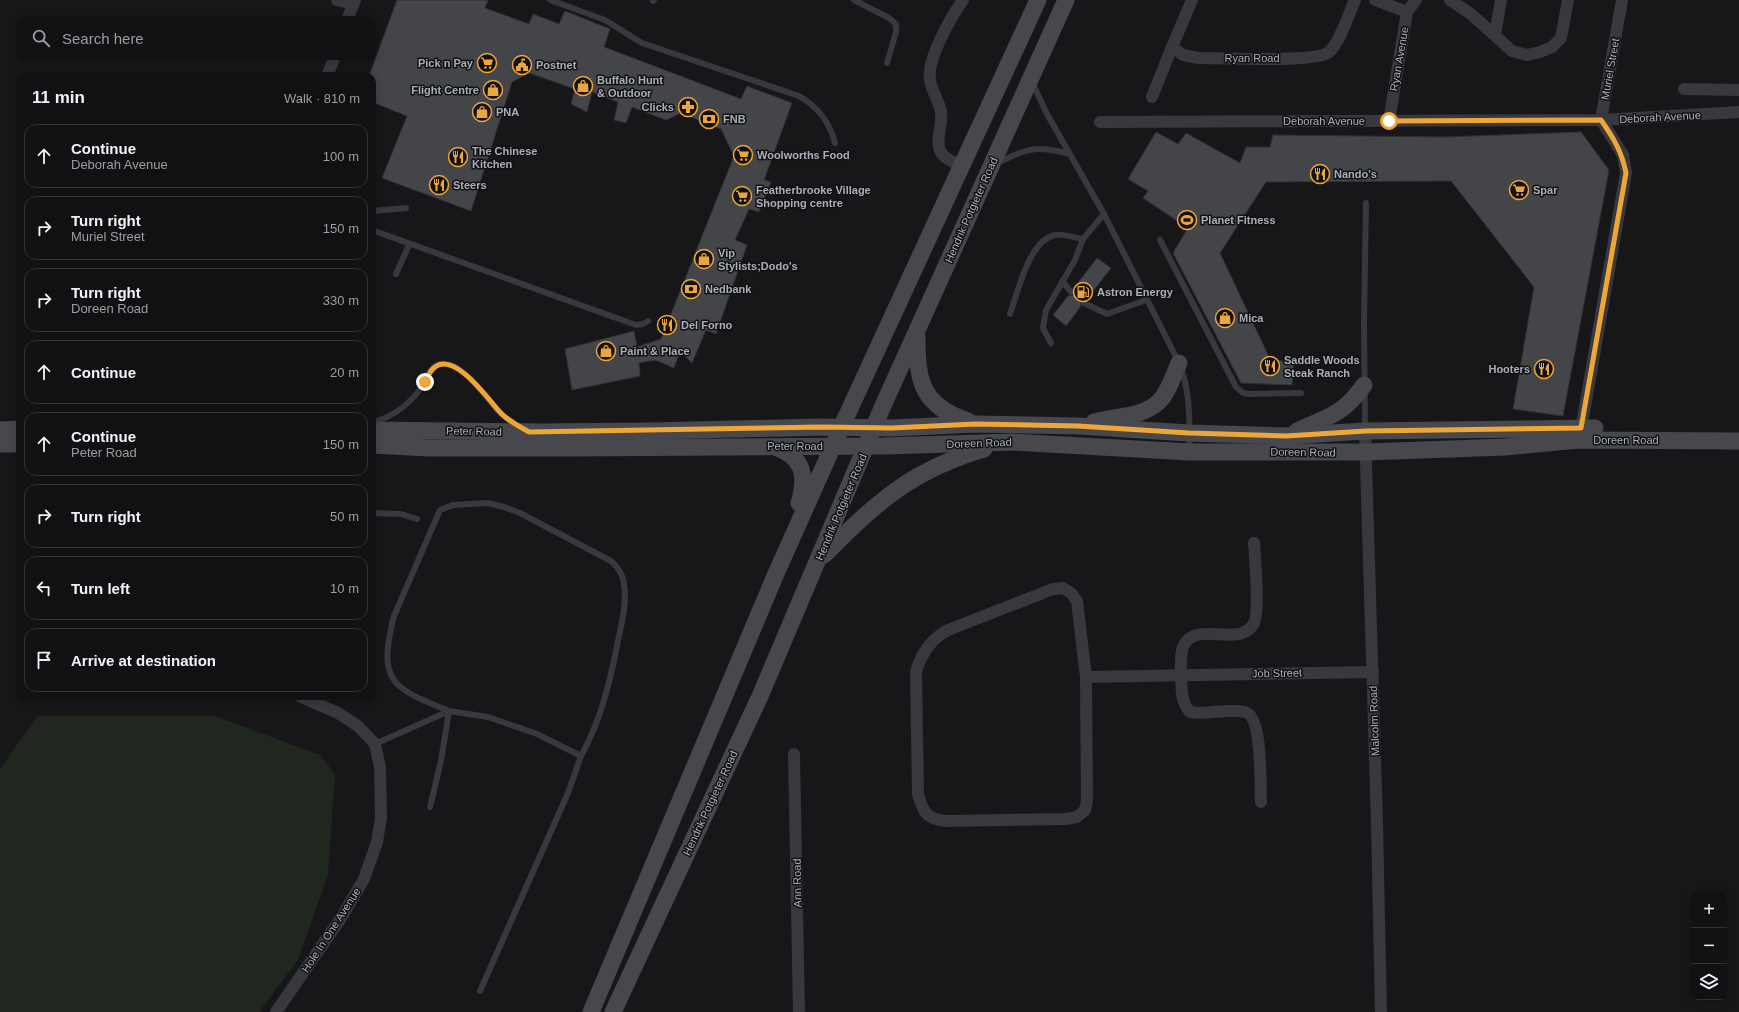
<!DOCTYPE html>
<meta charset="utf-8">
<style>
:root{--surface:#111113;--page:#1e1f21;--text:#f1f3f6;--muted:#9c9da0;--line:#303133}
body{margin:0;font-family:Helvetica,sans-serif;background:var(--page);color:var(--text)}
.controls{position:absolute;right:12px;bottom:12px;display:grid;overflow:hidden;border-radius:8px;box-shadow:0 2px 10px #0003}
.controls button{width:36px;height:36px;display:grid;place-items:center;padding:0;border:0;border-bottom:1px solid var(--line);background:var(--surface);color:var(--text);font:20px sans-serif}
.stop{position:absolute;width:12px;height:12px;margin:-9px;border:3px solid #efa638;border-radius:50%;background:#fff}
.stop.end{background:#efa638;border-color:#fff;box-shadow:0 1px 4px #0008}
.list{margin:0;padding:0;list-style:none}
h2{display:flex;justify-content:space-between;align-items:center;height:52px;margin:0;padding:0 16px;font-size:17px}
h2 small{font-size:13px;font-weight:400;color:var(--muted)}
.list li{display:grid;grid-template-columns:26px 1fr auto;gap:12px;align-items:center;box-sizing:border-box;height:64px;margin:0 8px 8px;padding:0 8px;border:1px solid var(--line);border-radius:12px}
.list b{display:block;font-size:15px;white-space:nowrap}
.list p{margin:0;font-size:13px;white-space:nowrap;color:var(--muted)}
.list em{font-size:13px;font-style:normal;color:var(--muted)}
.icon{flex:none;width:22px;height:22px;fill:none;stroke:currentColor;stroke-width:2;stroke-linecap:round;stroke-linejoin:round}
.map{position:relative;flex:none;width:1739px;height:1012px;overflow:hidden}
.search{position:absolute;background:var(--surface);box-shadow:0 2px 10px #0003;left:16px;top:16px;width:360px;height:44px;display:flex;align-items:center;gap:10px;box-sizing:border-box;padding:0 14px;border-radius:12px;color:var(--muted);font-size:15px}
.panel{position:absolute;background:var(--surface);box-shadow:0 2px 10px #0003;left:16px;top:72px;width:360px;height:628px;border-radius:12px}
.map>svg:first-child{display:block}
.grass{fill:#1f271f}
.building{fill:#434549;stroke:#313135}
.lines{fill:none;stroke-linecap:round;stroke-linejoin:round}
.lane{stroke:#38393e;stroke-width:6}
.street{stroke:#38393e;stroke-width:12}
.secondary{stroke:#46484e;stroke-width:17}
.route{stroke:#efa638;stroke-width:5}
.labels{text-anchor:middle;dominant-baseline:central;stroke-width:3;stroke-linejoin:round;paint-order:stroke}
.street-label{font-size:11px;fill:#a9afb8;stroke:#121214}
.poi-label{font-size:11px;font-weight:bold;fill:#a9afb8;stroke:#121214;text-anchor:start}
</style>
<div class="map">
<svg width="1739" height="1012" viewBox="0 0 1739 1012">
<rect width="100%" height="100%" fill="#171719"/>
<path class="grass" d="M37,716H215L320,755L335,774L328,875L298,960L259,1012H0V769Z"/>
<g class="building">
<path d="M397,0H488L485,8L529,24L533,14L559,24L565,11L610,29L604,47L741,99L747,86L792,103L764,180L771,182L759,212L749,209L735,240L747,245L716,334L706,330L692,363L680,351L674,368L655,360L639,363L640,376L572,390L565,349L634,331L637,347L661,339L734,156L721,129L681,113L666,120L632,107L626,123L614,120L618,102L592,92L587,112L571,104L575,89L529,73L512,82L471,211L382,178L407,116L372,102V76H369Z"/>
<path d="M1156,132L1178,144L1186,133L1240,163L1246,147H1270L1273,135L1446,137L1581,132L1609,170L1563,416L1513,409L1534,287L1451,181L1266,182L1220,253L1270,359L1294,363L1292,385L1241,383L1173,253L1188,228L1143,198L1148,191L1128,179Z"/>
<path d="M1097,258L1111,268L1087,299H1083L1080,301L1081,306L1066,326L1053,315L1068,296L1074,295L1075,292L1074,288Z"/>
</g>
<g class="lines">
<g class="lane">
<path d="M550,0L605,20L642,43L799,96C818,107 830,123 835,143"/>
<path d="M854,0L889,18L896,24V32L887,63"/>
<path d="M653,1L654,0"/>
<path d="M1032,82L1047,114L1104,214L1179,363C1191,392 1189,420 1190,451"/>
<path d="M997,163C1028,148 1036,145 1070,154"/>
<path d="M372,211L406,208"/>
<path d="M372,230L636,325L643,324L648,321"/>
<path d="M1160,240L1236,387L1243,393L1249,394L1301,393"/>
<path d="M396,274L409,245"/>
<path d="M1062,281L1071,292"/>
<path d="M1084,303L1107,314L1146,300"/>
<path d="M1010,314C1018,292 1029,240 1055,235C1063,233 1075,238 1083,239"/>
<path d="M1051,343L1043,328L1046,310L1075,260L1083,239L1104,214"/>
<path d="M372,422C389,419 407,406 418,392C424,384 429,366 440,364C463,360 487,400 500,413C506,418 513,423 520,427"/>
<path d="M1365,429L1364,322L1366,203"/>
<path d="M372,513L401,514L417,519"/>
<path d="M375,744L449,711L488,717L537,734L581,756C601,720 610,682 618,641C622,622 627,603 624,584C623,574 618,567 611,561L520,513L504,507L487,503L453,505L440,510L394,616C377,682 392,688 449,711L441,761L430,807"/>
<path d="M480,991L568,793L581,756"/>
</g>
<g class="street">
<path d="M337,0L353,4"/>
<path d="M1375,0L1407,12"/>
<path d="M1450,0L1471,14L1512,51L1527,55L1540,52L1552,47L1561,38L1568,0"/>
<path d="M347,20L355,0"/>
<path d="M1495,34L1501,0"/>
<path d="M1172,47L1192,0"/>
<path d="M327,76L335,56"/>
<path d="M1684,89L1739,90"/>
<path d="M1152,97L1172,47L1183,55L1198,58C1220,58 1317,63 1329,52C1340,43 1349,13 1355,0"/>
<path d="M1389,121L1407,12L1416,0"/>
<path d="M1100,122L1601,120L1739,112"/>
<path d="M961,166C956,163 947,160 943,155C933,145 943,125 941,113C940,102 932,92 930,81C926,60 951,17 963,0"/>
<path d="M1365,431L1377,823L1381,1012"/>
<path d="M1580,435L1626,173L1623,155L1601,120L1622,0"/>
<path d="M1254,543C1255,557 1260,616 1253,625C1237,648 1195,619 1183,647C1180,655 1181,666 1181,675C1182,688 1180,701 1190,712C1208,715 1227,708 1245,712C1263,716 1260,785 1261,802"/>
<path d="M1063,588L1071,593L1077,601L1086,677L1087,801L1085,810L1077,817L1066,819L946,821C926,819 923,812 918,794L916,672C921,654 931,639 948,630L1053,589Z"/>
<path d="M1086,677L1373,672"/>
<path d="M794,754L799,1012"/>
<path d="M276,1012L341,918L364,879L377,842L381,818L380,767L375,744L358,726L338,713L299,696"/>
</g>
<g class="secondary">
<path d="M917,337C917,382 922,406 968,421"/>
<path d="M1094,422C1116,416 1149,417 1163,397C1170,387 1174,374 1179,363"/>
<path d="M0,430L20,429"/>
<path d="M372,430L541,432L653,431L821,427L892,428L975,424L1078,426L1189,433L1286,436L1365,431L1595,428"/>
<path d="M1297,431C1328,417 1344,414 1364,385"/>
<path d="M0,444H20"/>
<path d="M372,445L429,448H570L885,446L1012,442L1190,452H1366L1506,447L1579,440L1739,441"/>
<path d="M775,447C804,457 807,476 799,503"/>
<path d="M824,555C876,503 911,470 984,449"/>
<path d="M591,1012L775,576L841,428L1038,0"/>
<path d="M613,1012L761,694L882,408L1066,0"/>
</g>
</g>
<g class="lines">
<path class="route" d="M425,382C428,377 430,370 435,367C455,352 488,399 499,411C507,421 519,426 529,432L822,427L892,428L975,424L1078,426L1189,433L1286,436L1366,431L1581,428L1626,173C1622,152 1613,137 1601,120L1389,121"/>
</g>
<defs>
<g id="supermarket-ring" transform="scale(1)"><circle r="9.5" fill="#121214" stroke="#efa638" stroke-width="1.5"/><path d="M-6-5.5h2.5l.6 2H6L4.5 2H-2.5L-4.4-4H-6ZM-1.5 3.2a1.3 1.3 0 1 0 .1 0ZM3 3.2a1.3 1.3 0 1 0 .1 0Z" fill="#efa638"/></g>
<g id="civic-ring" transform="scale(1)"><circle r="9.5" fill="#121214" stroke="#efa638" stroke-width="1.5"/><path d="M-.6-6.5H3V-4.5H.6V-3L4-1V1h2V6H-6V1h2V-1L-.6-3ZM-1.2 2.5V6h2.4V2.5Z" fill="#efa638"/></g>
<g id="shop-ring" transform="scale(1)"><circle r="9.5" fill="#121214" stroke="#efa638" stroke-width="1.5"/><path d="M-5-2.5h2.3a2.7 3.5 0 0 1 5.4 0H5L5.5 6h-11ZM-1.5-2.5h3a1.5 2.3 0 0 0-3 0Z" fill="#efa638"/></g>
<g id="pharmacy-ring" transform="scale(1)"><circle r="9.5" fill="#121214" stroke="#efa638" stroke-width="1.5"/><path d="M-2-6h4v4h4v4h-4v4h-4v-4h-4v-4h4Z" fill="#efa638"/></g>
<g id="bank-ring" transform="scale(1)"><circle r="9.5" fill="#121214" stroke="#efa638" stroke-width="1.5"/><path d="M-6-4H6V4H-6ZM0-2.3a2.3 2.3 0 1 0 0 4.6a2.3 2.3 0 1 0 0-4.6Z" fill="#efa638"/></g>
<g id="restaurant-ring" transform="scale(1)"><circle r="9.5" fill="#121214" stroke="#efa638" stroke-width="1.5"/><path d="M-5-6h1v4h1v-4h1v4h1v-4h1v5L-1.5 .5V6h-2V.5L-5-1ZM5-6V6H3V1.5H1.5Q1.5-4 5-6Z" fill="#efa638"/></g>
<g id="stadium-ring" transform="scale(1)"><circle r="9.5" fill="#121214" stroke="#efa638" stroke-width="1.5"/><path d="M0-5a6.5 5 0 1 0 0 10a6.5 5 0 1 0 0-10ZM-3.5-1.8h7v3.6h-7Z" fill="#efa638"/></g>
<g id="fuel-ring" transform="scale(1)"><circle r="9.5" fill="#121214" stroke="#efa638" stroke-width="1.5"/><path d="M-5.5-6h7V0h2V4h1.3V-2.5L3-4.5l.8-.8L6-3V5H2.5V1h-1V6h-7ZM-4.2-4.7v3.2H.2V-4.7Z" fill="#efa638"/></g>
</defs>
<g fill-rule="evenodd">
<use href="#supermarket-ring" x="487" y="63"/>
<use href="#civic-ring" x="522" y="65"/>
<use href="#shop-ring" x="583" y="86"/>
<use href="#shop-ring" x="493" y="90"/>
<use href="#pharmacy-ring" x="688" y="107"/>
<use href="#shop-ring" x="482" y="112"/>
<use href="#bank-ring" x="709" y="119"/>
<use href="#supermarket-ring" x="743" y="155"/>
<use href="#restaurant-ring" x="458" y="157"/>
<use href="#restaurant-ring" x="1320" y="174"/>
<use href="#restaurant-ring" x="439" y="185"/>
<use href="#supermarket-ring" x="1519" y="190"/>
<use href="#supermarket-ring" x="742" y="196"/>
<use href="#stadium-ring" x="1187" y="220"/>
<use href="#shop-ring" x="704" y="259"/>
<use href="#bank-ring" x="691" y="289"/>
<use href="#fuel-ring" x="1083" y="292"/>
<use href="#shop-ring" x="1225" y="318"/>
<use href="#restaurant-ring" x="667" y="325"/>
<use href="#shop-ring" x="606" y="351"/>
<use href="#restaurant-ring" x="1270" y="366"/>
<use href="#restaurant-ring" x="1544" y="369"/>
</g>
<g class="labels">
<g class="street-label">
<text x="1252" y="58">Ryan Road</text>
<text transform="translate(1399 59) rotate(-80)">Ryan Avenue</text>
<text transform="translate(1610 69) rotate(-80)">Muriel Street</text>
<text transform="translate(1660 117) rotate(-3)">Deborah Avenue</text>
<text x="1324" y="121">Deborah Avenue</text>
<text transform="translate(971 210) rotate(-66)">Hendrik Potgieter Road</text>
<text transform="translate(474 431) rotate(1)">Peter Road</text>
<text x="1626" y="440">Doreen Road</text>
<text transform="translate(979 443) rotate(-2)">Doreen Road</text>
<text x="795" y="446">Peter Road</text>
<text transform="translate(1303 452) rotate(1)">Doreen Road</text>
<text transform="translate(841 507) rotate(-67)">Hendrik Potgieter Road</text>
<text transform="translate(1277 673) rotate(-1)">Job Street</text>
<text transform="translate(1374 721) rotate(-92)">Malcolm Road</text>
<text transform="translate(710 803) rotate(-65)">Hendrik Potgieter Road</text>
<text transform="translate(797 883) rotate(-91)">Ann Road</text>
<text transform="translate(331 930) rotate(-57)">Hole In One Avenue</text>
</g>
<g class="poi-label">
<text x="473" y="63" text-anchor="end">Pick n Pay</text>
<text x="536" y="65">Postnet</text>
<text x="597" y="80">Buffalo Hunt<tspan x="597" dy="13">&amp; Outdoor</tspan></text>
<text x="479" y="90" text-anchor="end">Flight Centre</text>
<text x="674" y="107" text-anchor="end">Clicks</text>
<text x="496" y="112">PNA</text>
<text x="723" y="119">FNB</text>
<text x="472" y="151">The Chinese<tspan x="472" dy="13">Kitchen</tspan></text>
<text x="757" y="155">Woolworths Food</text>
<text x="1334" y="174">Nando's</text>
<text x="453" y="185">Steers</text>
<text x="756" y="190">Featherbrooke Village<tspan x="756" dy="13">Shopping centre</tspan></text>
<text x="1533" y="190">Spar</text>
<text x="1201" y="220">Planet Fitness</text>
<text x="718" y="253">Vip<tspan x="718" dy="13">Stylists;Dodo's</tspan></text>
<text x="705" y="289">Nedbank</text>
<text x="1097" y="292">Astron Energy</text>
<text x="1239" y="318">Mica</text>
<text x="681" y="325">Del Forno</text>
<text x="620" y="351">Paint &amp; Place</text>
<text x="1284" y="360">Saddle Woods<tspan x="1284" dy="13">Steak Ranch</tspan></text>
<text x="1530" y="369" text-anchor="end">Hooters</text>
</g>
</g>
</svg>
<div class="controls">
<button>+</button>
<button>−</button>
<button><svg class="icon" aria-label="layers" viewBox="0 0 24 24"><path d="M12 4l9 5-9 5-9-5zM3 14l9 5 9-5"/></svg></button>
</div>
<div class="stop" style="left:1389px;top:121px"></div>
<div class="stop end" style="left:425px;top:382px"></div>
<div class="search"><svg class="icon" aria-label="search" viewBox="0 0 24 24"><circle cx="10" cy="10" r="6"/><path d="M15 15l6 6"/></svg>Search here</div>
<section class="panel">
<h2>11 min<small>Walk · 810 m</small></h2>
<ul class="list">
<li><svg class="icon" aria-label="ahead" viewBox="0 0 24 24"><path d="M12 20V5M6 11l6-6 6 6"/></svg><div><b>Continue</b><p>Deborah Avenue</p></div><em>100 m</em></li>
<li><svg class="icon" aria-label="right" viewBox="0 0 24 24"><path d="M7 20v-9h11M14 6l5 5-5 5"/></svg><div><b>Turn right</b><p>Muriel Street</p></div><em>150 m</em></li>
<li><svg class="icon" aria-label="right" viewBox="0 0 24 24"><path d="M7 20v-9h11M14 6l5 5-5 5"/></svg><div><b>Turn right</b><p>Doreen Road</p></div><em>330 m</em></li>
<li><svg class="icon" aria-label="ahead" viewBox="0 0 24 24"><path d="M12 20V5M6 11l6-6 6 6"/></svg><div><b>Continue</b></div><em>20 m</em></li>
<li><svg class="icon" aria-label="ahead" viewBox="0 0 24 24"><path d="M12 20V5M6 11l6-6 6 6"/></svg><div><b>Continue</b><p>Peter Road</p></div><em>150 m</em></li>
<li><svg class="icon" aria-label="right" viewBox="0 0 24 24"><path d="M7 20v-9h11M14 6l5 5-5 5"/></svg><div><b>Turn right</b></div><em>50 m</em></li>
<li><svg class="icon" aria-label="left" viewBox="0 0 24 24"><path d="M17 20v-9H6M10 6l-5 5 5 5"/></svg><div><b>Turn left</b></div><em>10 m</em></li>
<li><svg class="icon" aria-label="arrive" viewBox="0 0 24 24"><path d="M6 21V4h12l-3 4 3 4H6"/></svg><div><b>Arrive at destination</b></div></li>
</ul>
</section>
</div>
